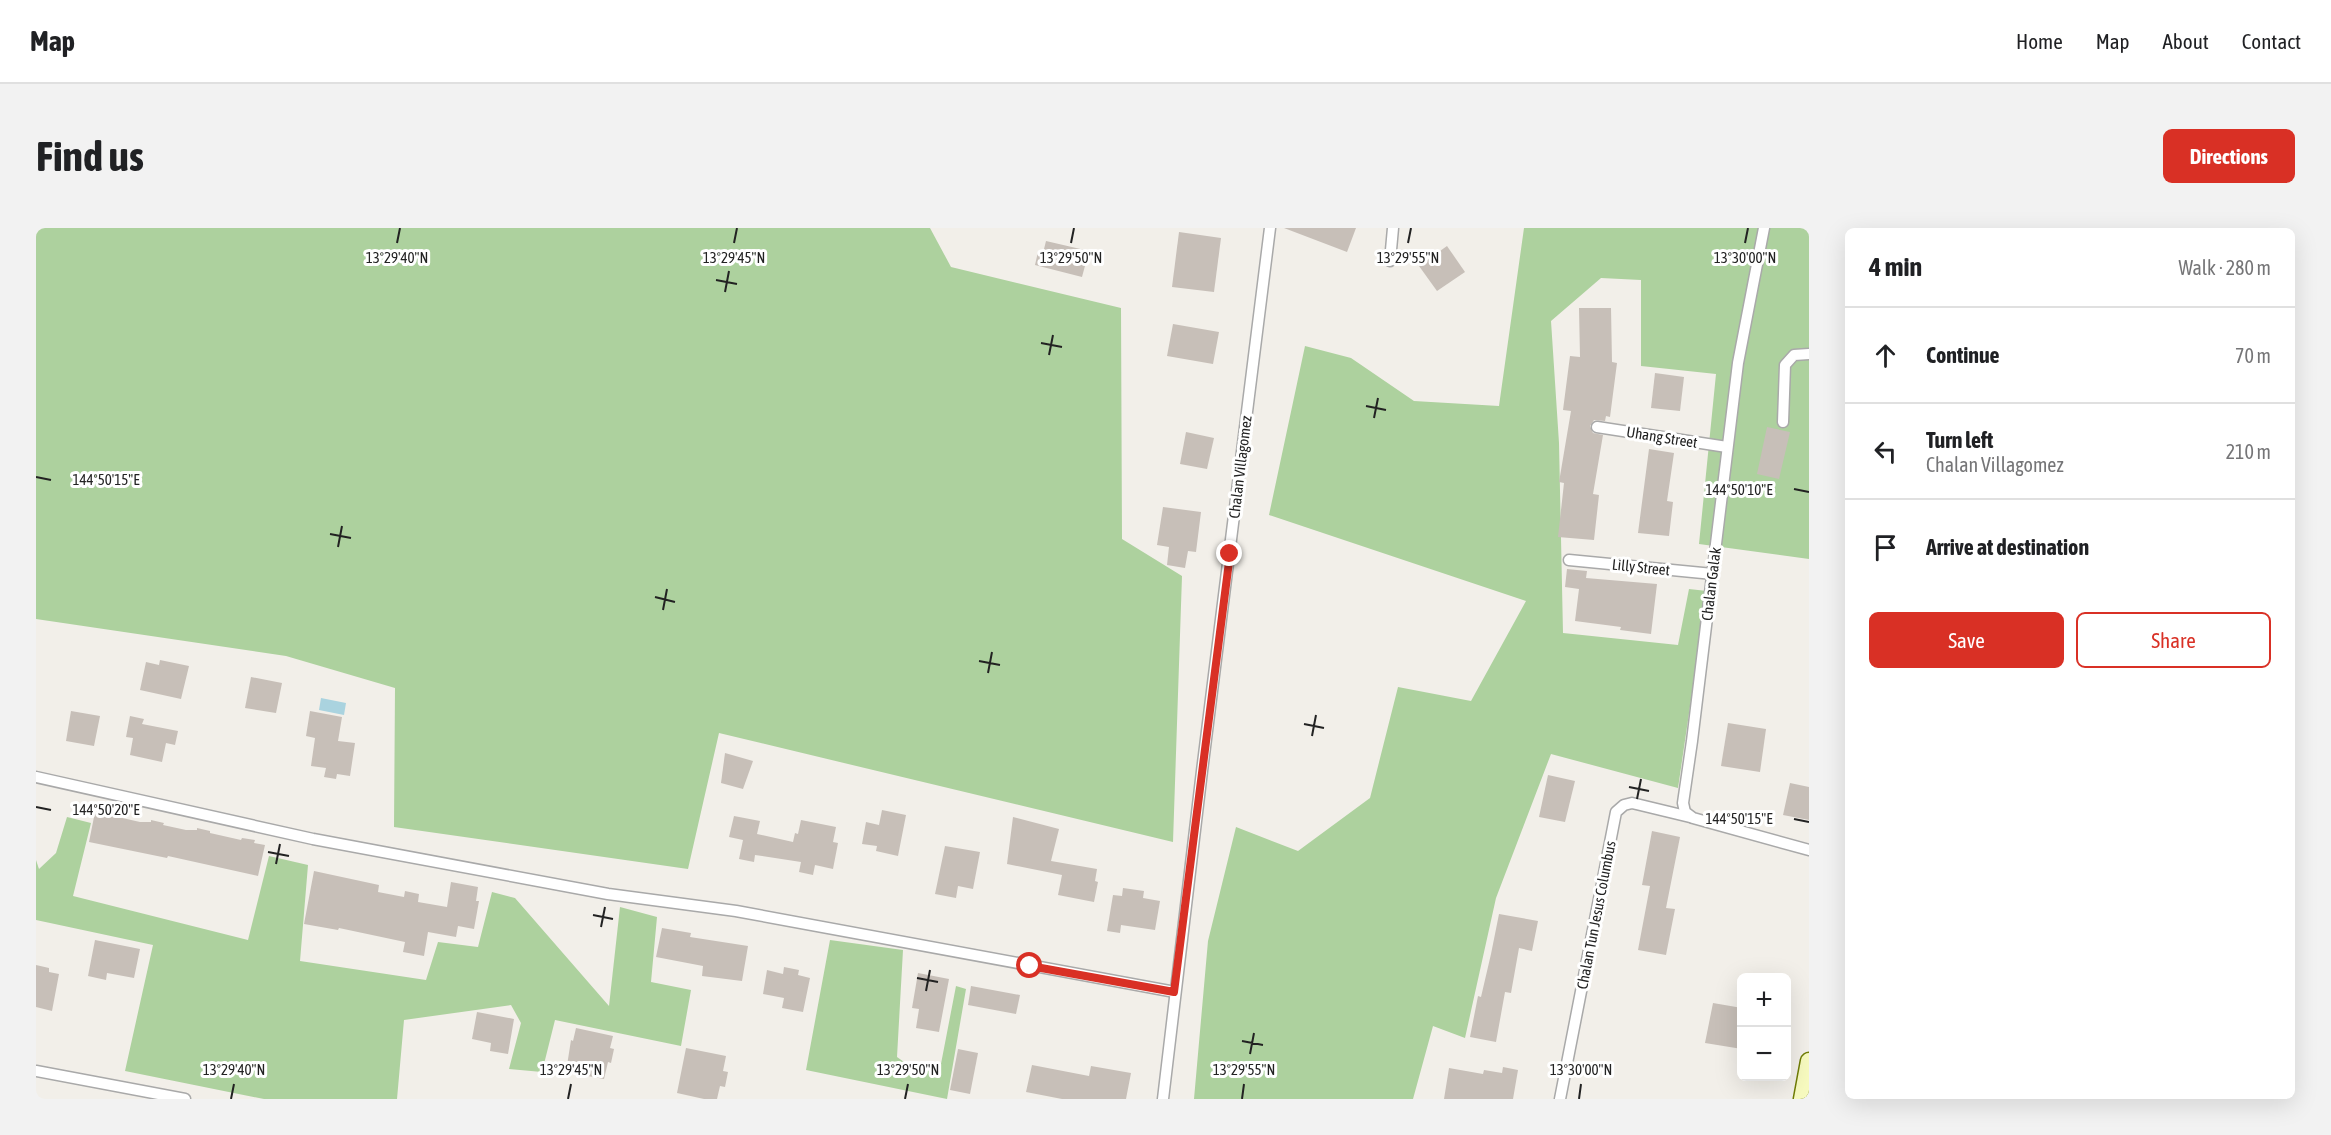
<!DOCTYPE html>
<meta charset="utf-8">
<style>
:root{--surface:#fff;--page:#f2f2f2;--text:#202124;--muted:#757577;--line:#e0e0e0;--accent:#d93025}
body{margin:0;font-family:"Asap Condensed",sans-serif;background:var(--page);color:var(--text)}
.controls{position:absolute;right:18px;bottom:18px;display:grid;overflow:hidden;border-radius:9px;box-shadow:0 6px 24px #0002}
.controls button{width:54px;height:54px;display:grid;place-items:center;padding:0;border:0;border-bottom:2px solid var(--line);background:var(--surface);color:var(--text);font:30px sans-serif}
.stop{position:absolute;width:18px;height:18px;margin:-14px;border:4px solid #d93025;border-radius:50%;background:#fff}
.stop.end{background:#d93025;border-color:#fff;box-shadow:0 2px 6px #0008}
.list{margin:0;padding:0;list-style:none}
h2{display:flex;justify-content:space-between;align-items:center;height:78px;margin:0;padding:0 24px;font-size:26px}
h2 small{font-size:20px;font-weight:400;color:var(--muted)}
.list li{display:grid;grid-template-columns:39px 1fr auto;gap:18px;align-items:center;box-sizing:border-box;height:96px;padding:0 24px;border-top:2px solid var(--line)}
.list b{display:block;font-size:22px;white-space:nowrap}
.list p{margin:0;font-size:20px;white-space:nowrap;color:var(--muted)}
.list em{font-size:20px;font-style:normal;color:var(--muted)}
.actions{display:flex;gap:12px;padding:18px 24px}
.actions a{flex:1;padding:14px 0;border:2px solid var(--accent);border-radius:9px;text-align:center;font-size:21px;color:var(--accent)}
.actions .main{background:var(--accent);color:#fff}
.icon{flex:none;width:33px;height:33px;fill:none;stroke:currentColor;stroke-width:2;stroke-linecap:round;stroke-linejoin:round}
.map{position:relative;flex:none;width:1773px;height:871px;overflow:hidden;border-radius:9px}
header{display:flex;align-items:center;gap:36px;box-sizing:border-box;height:84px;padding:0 30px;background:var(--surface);border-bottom:2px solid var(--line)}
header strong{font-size:28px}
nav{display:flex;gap:33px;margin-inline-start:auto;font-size:21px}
.intro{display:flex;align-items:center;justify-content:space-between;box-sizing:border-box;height:144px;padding:0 36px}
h1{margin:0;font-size:42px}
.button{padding:15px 27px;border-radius:9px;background:var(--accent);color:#fff;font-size:21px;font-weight:700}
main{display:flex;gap:36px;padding:0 36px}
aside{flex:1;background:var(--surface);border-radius:9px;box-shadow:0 6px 24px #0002}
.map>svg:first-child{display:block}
.forest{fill:#add19e}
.water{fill:#aad3df}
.building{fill:#c7bfb8}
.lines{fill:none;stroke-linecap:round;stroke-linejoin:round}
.street-casing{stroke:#a9a9a9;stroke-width:13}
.secondary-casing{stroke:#707d05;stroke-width:19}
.street{stroke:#fff;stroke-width:10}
.secondary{stroke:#f7fabf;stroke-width:16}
.route{stroke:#d93025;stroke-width:8}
.ticks{fill:none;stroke:#222;stroke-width:2}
.labels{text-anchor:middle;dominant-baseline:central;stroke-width:6;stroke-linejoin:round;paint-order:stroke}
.street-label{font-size:15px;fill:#222;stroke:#fff}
.ticks-label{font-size:15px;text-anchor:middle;fill:#222;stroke:#fff;stroke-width:6;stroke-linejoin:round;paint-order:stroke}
</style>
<header>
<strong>Map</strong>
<nav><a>Home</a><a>Map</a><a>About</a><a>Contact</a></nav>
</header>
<div class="intro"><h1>Find us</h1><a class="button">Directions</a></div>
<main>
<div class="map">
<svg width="1773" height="871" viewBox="0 0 1773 871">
<rect width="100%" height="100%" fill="#f2efe9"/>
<g class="forest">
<path d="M0,0H894L915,39L1085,80L1086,311L1146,348L1137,614L683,505L652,641L358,599L359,460L250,428L0,391Z"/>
<path d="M1488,0H1773V331L1663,316L1680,146L1605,138V52L1565,50L1515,93L1523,215L1527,405L1642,417L1653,361L1671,363L1642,560L1515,526L1460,670L1429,810L1397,798L1377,871H1158L1172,713L1200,599L1262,623L1334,570L1362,459L1435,473L1490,373L1233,287L1269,118L1315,130L1378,173L1463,178Z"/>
<path d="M31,589L55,595L37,668L212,712L233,628L272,637L264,733L390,752L402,714L442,719L456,664L479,670L573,778L584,679L621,689L615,754L655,762L645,818L519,792L506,844L473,841L485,795L475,777L368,792L361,871H228L89,843L117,717L0,692V632L3,641L20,625Z"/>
<path d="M794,712L867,722L861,829L882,844L904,841L920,758L930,761L911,871L770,842Z"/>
</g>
<path class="water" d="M285,470L310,475L308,487L283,482Z"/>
<g class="building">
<path d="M1248,0H1320L1311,24Z"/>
<path d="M1143,4L1185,10L1178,64L1136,59Z"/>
<path d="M1010,13L1053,23L1046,49L999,37L1002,24L1007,25Z"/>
<path d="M1411,18L1429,44L1401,63L1383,38Z"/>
<path d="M1543,80H1575L1576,134L1581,135L1574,189L1570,188L1569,193L1558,192L1554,198L1557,205L1567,207L1557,266L1563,267L1558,312L1522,309L1528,255L1523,254L1535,183L1527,182L1534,128L1544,129Z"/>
<path d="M1137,96L1183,104L1177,136L1131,128Z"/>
<path d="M1619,145L1648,149L1644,183L1615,180Z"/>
<path d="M1731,199L1754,204L1743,251L1721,246Z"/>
<path d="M1150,204L1178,210L1171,241L1144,236Z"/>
<path d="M1613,221L1638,225L1631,273L1637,274L1633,308L1602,305Z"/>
<path d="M1127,279L1165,284L1160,324L1152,323L1149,340L1131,337L1133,319L1121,317Z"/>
<path d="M1531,341L1551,343L1550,350L1621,356L1615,406L1584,402L1585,399L1539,393L1543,361L1529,359Z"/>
<path d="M124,432L153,438L145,471L104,462L110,434L123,437Z"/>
<path d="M215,449L246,455L240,485L209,480Z"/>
<path d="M35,483L64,488L58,518L30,513Z"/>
<path d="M274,483L306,489L302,513L319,515L314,548L301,546L300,551L288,549L290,540L275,538L279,510L270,508Z"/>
<path d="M94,488L108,491L106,496L142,503L139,517L130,515L126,534L94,527L97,510L90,509Z"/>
<path d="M1692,495L1730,501L1724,544L1685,538Z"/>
<path d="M689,525L717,533L707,561L685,555Z"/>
<path d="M1512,547L1539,553L1529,594L1503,589Z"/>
<path d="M1754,555L1773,559V592L1747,587Z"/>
<path d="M846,582L870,587L862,628L840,623L841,618L826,616L830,594L843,597Z"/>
<path d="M59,584L83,586L82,589L104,594H115V592L128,595L127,597L150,602H161V600L174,603V605L205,612L206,610L219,612L218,615L229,617L222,648L132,628L131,630L53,614Z"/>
<path d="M698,588L724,593L721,606L757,614L759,605L762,606L765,592L800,599L797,614L802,615L797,641L779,637L777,647L763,644L765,634L719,627L718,634L703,631L707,612L693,609Z"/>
<path d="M977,589L1023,601L1015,633L1061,641L1059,653L1062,654L1058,674L1022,667L1026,647L971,636Z"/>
<path d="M1616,603L1644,609L1630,680L1639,681L1630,727L1602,722L1614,658L1606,657Z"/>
<path d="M909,618L944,624L937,661L922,658L920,670L899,666Z"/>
<path d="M278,643L343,657L342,664L368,669L369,663L383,666L382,674L411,679L415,654L442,659L440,673H443L438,701L422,698L420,709L392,704L388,728L367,724L369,714L303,700L302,702L268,696Z"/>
<path d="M1087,660L1108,663L1107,670L1124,673L1119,702L1085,697L1084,705L1071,703L1077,667L1086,668Z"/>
<path d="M1463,686L1502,693L1496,723L1483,720L1475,765L1469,764L1460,814L1434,809L1442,768L1445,769L1455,726Z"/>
<path d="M626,700L655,705L654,709L712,718L706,753L666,748L667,738L620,729Z"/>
<path d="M59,712L104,721L98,750L71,745L70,752L52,748Z"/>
<path d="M0,737L13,740V744L23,746L16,783L0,779Z"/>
<path d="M748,739L763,742L762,747L774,750L767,784L746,780L748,770L727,766L731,742L747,746Z"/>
<path d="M882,745L913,751L903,804L880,800L883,781L876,780Z"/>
<path d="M935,758L984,767L980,786L932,777Z"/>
<path d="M1677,775L1706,780V821L1669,815Z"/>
<path d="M441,784L478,791L472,826L454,823L455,815L436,811Z"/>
<path d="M540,800L577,808L574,820L578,821L575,835L572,834L568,851L530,844L535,812L537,813Z"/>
<path d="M650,820L690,828L687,843L692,844L689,859L684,858L681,871H668L641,865Z"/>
<path d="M922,821L942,825L934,866L914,862Z"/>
<path d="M996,837L1053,848L1055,838L1095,845L1090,871H1026L990,864Z"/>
<path d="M1467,839L1482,842L1477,871H1408L1413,840L1447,846L1448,842L1466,845Z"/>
</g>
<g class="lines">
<g class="street-casing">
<g id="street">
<path d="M1728,0L1702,135L1656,513L1647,575L1649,584L1657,590L1773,622"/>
<path d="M1354,33L1357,0"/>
<path d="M1747,194L1749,137L1758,127L1773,126"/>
<path d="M1561,199L1691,219"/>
<path d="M1533,332L1677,346"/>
<path d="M0,549L277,611L572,666L700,683L1139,764"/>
<path d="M0,843L149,871"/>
<path d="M1127,871L1166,543L1234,0"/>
<path d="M1524,871L1580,584L1588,577L1596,575L1654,589"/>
</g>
</g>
<g class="secondary-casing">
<path id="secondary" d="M1766,871L1773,833"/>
</g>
<use href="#street" class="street"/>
<use href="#secondary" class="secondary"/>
</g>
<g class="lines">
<path class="route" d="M994,738L1138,764L1194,326"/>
</g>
<path class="ticks" d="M361,15L364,0M698,15L701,0M1035,15L1038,0M1372,15L1375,0M1709,15L1712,0M680,52L701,56M689,64L693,43M1005,115L1026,119M1013,127L1017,107M1330,178L1350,182M1338,190L1342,170M0,249L15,252M1758,261L1773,264M294,306L315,310M302,319L306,298M619,369L639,374M627,382L631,361M943,433L964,437M952,445L956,424M1268,496L1288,500M1276,508L1280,487M1593,559L1613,563M1601,571L1605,551M0,579L15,582M1758,591L1773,594M232,624L253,628M240,636L244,616M557,687L577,691M565,699L569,679M881,750L902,754M890,763L894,742M1206,813L1227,817M1214,826L1218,805M195,871L198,856M532,871L535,856M869,871L872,856M1206,871L1208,856M1543,871L1545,856"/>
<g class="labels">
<g class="street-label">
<text transform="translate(1626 209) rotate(9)">Uhang Street</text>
<text transform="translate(1204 239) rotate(-83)">Chalan Villagomez</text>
<text transform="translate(1605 339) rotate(6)">Lilly Street</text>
<text transform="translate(1675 356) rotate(-83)">Chalan Galak</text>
<text transform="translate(1560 687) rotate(-79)">Chalan Tun Jesus Columbus</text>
</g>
</g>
<g class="ticks-label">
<text x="361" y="35">13°29'40"N</text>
<text x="698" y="35">13°29'45"N</text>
<text x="1035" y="35">13°29'50"N</text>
<text x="1372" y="35">13°29'55"N</text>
<text x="1709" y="35">13°30'00"N</text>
<text x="70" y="257">144°50'15"E</text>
<text x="1703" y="267">144°50'10"E</text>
<text x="70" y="587">144°50'20"E</text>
<text x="1703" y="596">144°50'15"E</text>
<text x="198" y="847">13°29'40"N</text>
<text x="535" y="847">13°29'45"N</text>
<text x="872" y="847">13°29'50"N</text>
<text x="1208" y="847">13°29'55"N</text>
<text x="1545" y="847">13°30'00"N</text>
</g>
</svg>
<div class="controls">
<button>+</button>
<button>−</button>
</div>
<div class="stop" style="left:994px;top:738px"></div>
<div class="stop end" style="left:1194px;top:326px"></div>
</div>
<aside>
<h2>4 min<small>Walk · 280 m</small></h2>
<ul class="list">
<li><svg class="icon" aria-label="ahead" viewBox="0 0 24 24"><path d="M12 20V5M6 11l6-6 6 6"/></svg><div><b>Continue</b></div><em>70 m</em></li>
<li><svg class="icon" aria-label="left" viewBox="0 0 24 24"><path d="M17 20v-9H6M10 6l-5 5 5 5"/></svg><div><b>Turn left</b><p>Chalan Villagomez</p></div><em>210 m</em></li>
<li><svg class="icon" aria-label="arrive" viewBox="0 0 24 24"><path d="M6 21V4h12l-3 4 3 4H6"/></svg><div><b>Arrive at destination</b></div></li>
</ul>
<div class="actions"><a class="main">Save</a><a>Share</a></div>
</aside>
</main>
